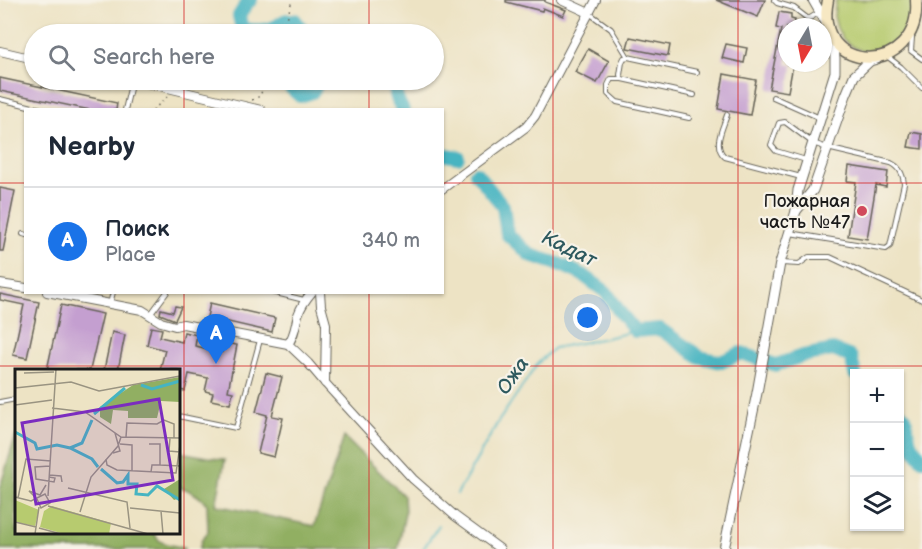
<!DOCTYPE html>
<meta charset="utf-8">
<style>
:root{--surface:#fff;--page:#f6f6f7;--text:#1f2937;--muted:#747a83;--line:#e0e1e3;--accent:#1a73e8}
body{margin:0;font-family:"Balsamiq Sans",sans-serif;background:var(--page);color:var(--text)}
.controls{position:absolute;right:18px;bottom:18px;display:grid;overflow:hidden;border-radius:0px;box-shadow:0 2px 4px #0004}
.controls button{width:54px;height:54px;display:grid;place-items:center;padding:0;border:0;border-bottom:2px solid var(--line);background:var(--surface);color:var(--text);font:30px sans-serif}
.compass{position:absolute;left:778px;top:18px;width:54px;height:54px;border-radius:50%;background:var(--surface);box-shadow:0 2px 4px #0004;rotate:190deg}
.you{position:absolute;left:588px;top:318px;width:21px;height:21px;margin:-15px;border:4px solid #fff;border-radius:50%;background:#1a73e8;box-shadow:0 0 0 9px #1a73e833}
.badge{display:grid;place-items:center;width:39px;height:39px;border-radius:50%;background:var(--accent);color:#fff;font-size:20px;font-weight:700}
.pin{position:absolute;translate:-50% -50px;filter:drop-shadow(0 2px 3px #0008)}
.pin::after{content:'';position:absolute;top:32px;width:21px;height:18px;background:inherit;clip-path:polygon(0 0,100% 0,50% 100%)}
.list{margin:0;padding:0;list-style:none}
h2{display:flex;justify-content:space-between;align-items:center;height:78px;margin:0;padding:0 24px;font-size:26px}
h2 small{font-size:20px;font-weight:400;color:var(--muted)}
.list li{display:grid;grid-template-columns:39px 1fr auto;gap:18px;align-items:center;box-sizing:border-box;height:108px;padding:0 24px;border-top:2px solid var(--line)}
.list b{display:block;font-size:22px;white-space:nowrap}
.list p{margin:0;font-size:20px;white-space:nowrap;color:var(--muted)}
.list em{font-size:20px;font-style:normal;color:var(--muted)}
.icon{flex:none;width:33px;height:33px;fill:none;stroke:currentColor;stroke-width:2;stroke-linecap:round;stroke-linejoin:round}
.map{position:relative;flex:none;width:922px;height:549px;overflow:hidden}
.search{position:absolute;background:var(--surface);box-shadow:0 2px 4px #0004;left:24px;top:24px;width:420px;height:66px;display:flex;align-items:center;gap:15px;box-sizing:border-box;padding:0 21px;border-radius:33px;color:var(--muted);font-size:22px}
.panel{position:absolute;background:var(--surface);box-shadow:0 2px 4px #0004;left:24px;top:108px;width:420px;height:186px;border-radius:0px}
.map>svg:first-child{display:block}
.green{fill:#b7cb6f;stroke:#6a7446;stroke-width:1.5}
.forest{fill:#91af62;stroke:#56663f;stroke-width:1.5}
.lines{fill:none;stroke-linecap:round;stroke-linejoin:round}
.stream{stroke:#46b4c1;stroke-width:2}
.river{stroke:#46b4c1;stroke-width:14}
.building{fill:#c49fd0}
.service-casing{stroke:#656257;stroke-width:6}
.minor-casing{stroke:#656257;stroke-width:10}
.tertiary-casing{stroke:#656257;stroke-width:11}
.secondary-casing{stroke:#656257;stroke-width:13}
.path{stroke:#656257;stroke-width:1.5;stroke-dasharray:1.5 4.5;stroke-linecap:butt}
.service{stroke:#fff;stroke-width:4}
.minor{stroke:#fff;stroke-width:8}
.tertiary{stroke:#fff;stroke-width:9}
.secondary{stroke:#f7e8c3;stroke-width:10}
.grid{fill:none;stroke:#d62828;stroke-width:1.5;stroke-opacity:0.55}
.poi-dot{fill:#d1495b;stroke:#f7f3e8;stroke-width:2}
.labels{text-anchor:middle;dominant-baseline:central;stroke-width:4.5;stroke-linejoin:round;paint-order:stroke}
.poi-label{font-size:18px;fill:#1c1c1c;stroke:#f7f3e8;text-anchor:end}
.water-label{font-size:20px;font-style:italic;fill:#2d595e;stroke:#f7f3e8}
.inset-river{fill:none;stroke:#46b4c1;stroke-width:3}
.inset-road{fill:none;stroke:#999381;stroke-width:1.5}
.view{fill:#7b2cbf;fill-opacity:0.15;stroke:#7b2cbf;stroke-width:3}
.inset-edge{fill:none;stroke:#1c1c1c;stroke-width:3}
</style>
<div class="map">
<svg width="922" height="549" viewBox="0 0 922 549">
<rect width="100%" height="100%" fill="#f7f3e8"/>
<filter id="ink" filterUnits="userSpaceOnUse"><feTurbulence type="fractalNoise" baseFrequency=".0167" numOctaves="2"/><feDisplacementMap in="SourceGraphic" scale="12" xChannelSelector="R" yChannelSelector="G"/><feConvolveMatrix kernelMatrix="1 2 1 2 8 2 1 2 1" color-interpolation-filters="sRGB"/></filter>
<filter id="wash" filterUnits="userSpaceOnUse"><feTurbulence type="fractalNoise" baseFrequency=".008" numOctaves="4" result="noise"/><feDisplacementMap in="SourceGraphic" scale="24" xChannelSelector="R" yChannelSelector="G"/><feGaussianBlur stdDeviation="1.35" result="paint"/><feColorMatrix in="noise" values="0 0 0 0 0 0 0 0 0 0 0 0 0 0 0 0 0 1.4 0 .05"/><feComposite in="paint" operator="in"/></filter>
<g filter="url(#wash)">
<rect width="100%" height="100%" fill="#ede3c4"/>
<path class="green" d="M836,0H911L913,16L902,40L878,53L865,52L853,47L843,39L837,28L834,16Z"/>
<g class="forest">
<path d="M16,435V532L154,533C162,549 172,542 185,549H0V487Z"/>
<path d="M344,437L404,496L405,513L398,549H199L202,539L208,532L207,504C199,496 190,489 179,487V452L225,460L216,505L314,526Z"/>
</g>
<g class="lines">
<g class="stream">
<path d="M457,494L498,422L538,363L554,348L606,338L635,331"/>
<path d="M423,549L439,525"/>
</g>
<g class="river">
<path d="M251,0L247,3L239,16L242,29C252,30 263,32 272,28C284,24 280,19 295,20L306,34"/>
<path d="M291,80V88L300,96L312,92L320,80"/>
<path d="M392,80L398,101L403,110"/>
<path d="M442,154L458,157"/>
<path d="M476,173L503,206L507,234L530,255L561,265L583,275L606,292L619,311L635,331L660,329L700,357L721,362L741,353L776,365L802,356L833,350L851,357L855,374"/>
<path d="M900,413L905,418L910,443L922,459"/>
</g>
</g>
<g id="blocks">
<g class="building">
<path d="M506,0H545V2L566,10L563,16L543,8L542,11L506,2Z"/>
<path d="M716,0H765L758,17Z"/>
<path d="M779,12L791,14V19L795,20L794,27H787V64L793,65L788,92L769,89L781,29L776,28Z"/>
<path d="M630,37L670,45L668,56L627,48Z"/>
<path d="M726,44L747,48L744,63L722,58Z"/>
<path d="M588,49L609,61L597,83L575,72Z"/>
<path d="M724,74L756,80L750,115L718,109Z"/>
<path d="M0,78L117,103L116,110H90L0,91Z"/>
<path d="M911,132L922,134V149L908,147Z"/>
<path d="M849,166L888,172L886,187L876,185L867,239L848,236L856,182L847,181Z"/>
<path d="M0,188L15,191L3,251H0Z"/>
<path d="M0,294L39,302L27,358L13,355L24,305L0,300Z"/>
<path d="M210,303L275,318L272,332L207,317Z"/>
<path d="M61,305L103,314L90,370H47Z"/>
<path d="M175,306L181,307L175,320L160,314L161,309L173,312Z"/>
<path d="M151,327L162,329L160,337L182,342L184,332L197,335L195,346L222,352L224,343L237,345L228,391L233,392L230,404L211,400L213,393L205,391L208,378L189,374L185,391L178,390V370H160L165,350L147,345Z"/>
<path d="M112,332L125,335L118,370H104Z"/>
<path d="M266,373L282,377L272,416L283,418L274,457L258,453L267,415L256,412Z"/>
</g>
</g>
</g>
<g filter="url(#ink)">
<use href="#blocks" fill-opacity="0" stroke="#656257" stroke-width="1.5"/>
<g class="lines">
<g class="service-casing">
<g id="service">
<path d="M774,0L777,3L794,8L807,18H810L820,12"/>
<path d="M589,13L611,29L628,57L697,72"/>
<path d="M912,37L911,51L922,59"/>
<path d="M628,57L624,58L622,62L620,75L622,79L694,95"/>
<path d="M888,57L901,67L922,88"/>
<path d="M622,79H611L608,85V94L617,102L689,118"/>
<path d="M773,97L820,118"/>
<path d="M0,99L45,110"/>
<path d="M125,110L132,80"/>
<path d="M727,115C723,128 712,146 725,157L801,177"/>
<path d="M790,233L886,249L890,246L904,184C903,174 900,167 891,163L827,148L813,143L785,122L779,123L771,145L776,151L806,160"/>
<path d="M23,234L26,235"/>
<path d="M781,263L799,264L809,257H830L922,300"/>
<path d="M272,292L304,300"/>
<path d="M110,304L113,292"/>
<path d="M150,315L167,292"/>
<path d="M0,402L16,399"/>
<path d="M178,416L236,428L260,340"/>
</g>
</g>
<g class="minor-casing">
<g id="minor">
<path d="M561,0L589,13"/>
<path d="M0,51L34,59"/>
<path d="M134,80L261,110"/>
<path d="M442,189L526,127L535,116L596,0"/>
<path d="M0,284L26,288"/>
<path d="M47,292L142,310L161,322L175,326L183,324L288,344L308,363L325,383L413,479L455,516L500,549"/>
<path d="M320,292L321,306L326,324L325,383"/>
<path d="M288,344C295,335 295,326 298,315C301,306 306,299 312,292"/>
</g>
</g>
<g class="tertiary-casing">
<g id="tertiary">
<path d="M813,0L828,26"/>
<path d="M796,211L813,190L846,95L854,76L870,61L877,59"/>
<path d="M724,549L757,393L780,263L796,211L798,190L835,72V58L833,37"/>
</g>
</g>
<g class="secondary-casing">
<path id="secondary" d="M828,0C812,76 922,78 916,0"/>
</g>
<g class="path">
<path d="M283,34L292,0"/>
<path d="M182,84L189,80"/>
<path d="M252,100L260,96L266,80"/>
<path d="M153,110L167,97"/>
</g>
<use href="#service" class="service"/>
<use href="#minor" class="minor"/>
<use href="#tertiary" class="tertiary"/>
<use href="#secondary" class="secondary"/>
</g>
</g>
<path class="grid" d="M184,0V34M369,0V34M553,0V549M738,0V549M184,80V110M369,80V110M0,183H26M442,183H922M184,292V549M369,292V549M0,366H922"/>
<circle class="poi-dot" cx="862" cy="211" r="6"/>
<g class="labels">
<g class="poi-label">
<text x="850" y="201">Пожарная<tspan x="850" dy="21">часть №47</tspan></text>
</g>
<g class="water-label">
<text transform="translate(569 249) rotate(26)">Кадат</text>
<text transform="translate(513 376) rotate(-55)">Ожа</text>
</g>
</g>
<g transform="translate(15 369)">
<rect width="165" height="165" fill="#ede3c4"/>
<path d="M0,131L24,141L20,157L0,153ZM37,137L96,154L94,165H49L25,158L29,142Z" fill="#b7cb6f"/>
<path d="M165,8V33L146,32L142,49H113V42L98,41L96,55L85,48V38L118,16ZM165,110V129L159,131L149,120Z" fill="#91af62"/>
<path class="inset-river" d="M126,16L137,20L165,12M79,45L110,19M0,63L20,74L22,80L42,76L55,79L77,90L83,98M55,79L67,74L77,51M86,100L102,114L108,113L113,106V115H122L121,125L133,126L142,117L165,131"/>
<path class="inset-road" d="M9,4L39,3M0,19L56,13L84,22L165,7M0,36L37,31M37,39L70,43L106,68L165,69M111,68L112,54L142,55L149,51L159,55V69M155,69L154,82L165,83M105,75L117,76V102M134,75H145V96H137L136,103M98,84L105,82L100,64M91,90L92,96L102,101L161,104L165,76M145,96L165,97M34,106L46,107L47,113M34,108L40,109L39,113L21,110L20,98L35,97M53,119L112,133L115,159M33,127L41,0M0,128L16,132L30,125L35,134L26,139L22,130M3,129L11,90L36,92M22,130L14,122L25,126L31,116M33,137L133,165M115,139L165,144M146,142L148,165M65,143L76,108L103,77L106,68M0,153L21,158M24,159L46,165M20,165L24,138"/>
<path class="view" d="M144,30L158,111L21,135L7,54Z"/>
<rect width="165" height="165" class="inset-edge"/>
</g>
</svg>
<div class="controls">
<button>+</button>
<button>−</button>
<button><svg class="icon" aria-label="layers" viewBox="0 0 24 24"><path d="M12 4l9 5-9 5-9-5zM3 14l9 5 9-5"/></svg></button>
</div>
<svg class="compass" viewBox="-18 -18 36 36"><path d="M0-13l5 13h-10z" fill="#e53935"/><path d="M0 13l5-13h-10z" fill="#747a83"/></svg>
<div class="you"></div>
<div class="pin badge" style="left:216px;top:364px">A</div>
<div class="search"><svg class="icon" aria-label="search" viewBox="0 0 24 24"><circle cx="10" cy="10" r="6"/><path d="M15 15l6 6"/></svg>Search here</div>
<section class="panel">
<h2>Nearby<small></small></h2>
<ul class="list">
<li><span class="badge">A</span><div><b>Поиск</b><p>Place</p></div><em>340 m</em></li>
</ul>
</section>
</div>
